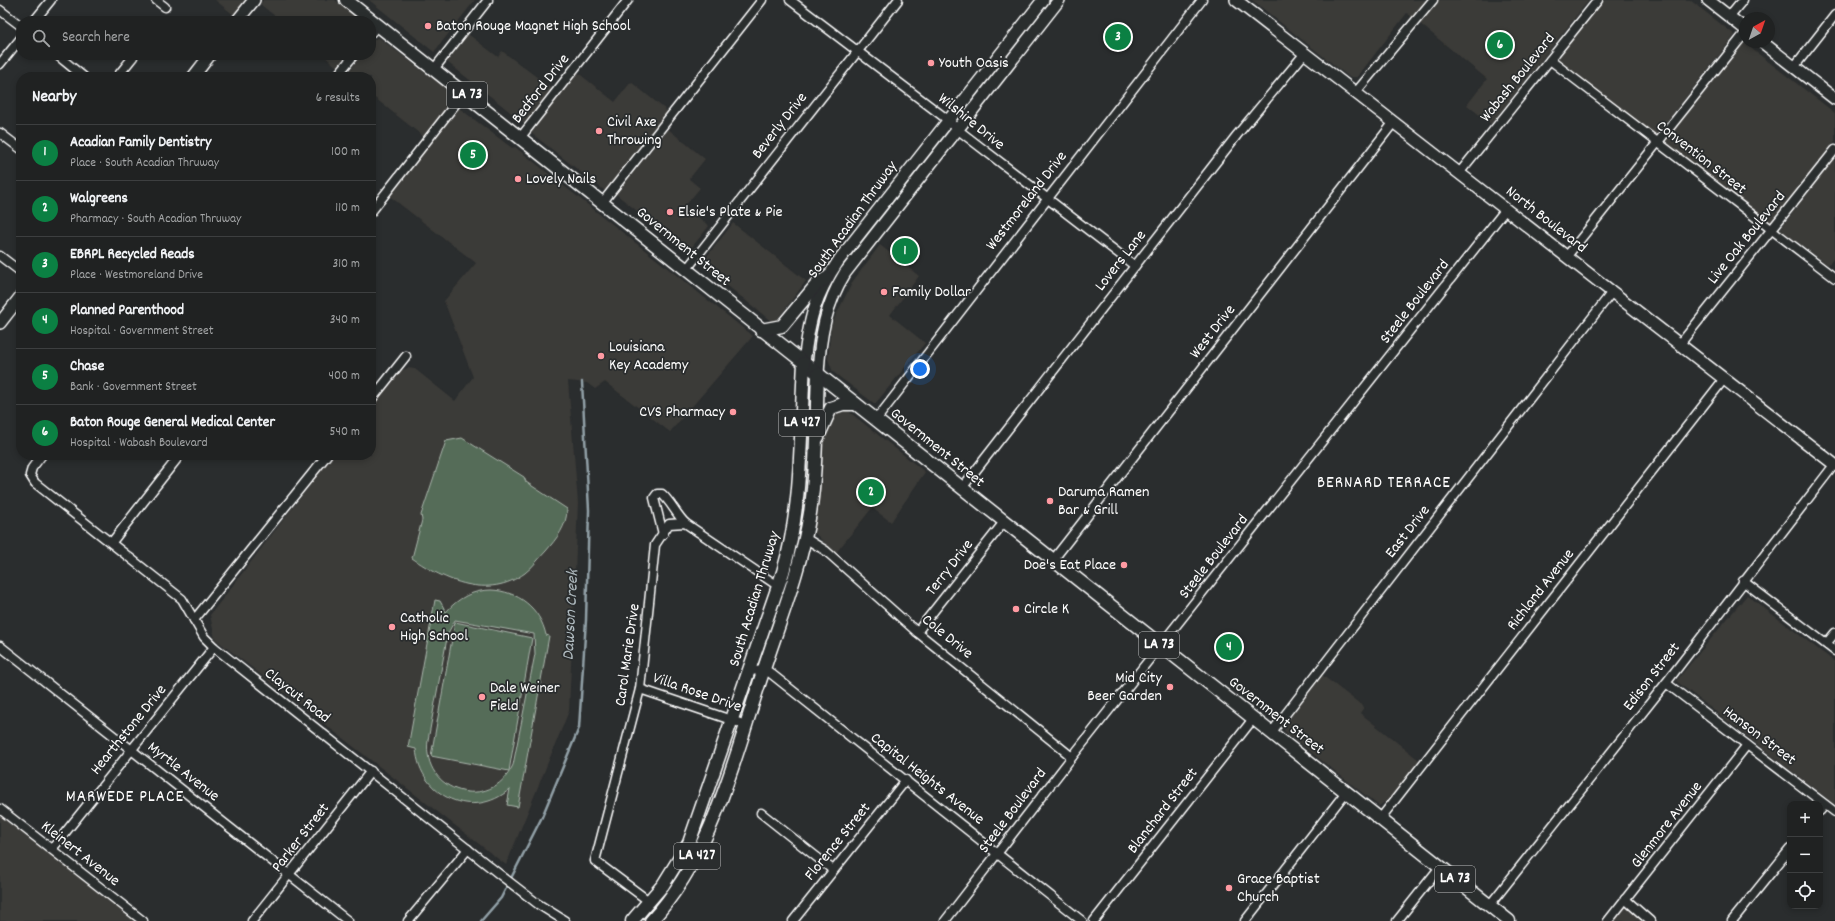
<!DOCTYPE html>
<meta charset="utf-8">
<style>
:root{--surface:#202222;--page:#282a2a;--text:#f1f3f6;--muted:#a2a4a5;--line:#3d3f40;--accent:#0b8043}
body{margin:0;font-family:Dekko,sans-serif;background:var(--page);color:var(--text)}
.controls{position:absolute;right:12px;bottom:12px;display:grid;overflow:hidden;border-radius:8px;box-shadow:0 2px 6px #0003}
.controls button{width:36px;height:36px;display:grid;place-items:center;padding:0;border:0;border-bottom:1px solid var(--line);background:var(--surface);color:var(--text);font:20px sans-serif}
.compass{position:absolute;left:1739px;top:12px;width:36px;height:36px;border-radius:50%;background:var(--surface);box-shadow:0 2px 6px #0003;rotate:40deg}
.you{position:absolute;left:920px;top:369px;width:14px;height:14px;margin:-10px;border:3px solid #fff;border-radius:50%;background:#1a73e8;box-shadow:0 0 0 6px #1a73e833}
.badge{display:grid;place-items:center;width:26px;height:26px;border-radius:50%;background:var(--accent);color:#fff;font-size:13px;font-weight:700}
.pin{position:absolute;translate:-50% -50%;border:2px solid #fff;box-shadow:0 1px 4px #0006}
.list{margin:0;padding:0;list-style:none}
h2{display:flex;justify-content:space-between;align-items:center;height:52px;margin:0;padding:0 16px;font-size:17px}
h2 small{font-size:13px;font-weight:400;color:var(--muted)}
.list li{display:grid;grid-template-columns:26px 1fr auto;gap:12px;align-items:center;box-sizing:border-box;height:56px;padding:0 16px;border-top:1px solid var(--line)}
.list b{display:block;font-size:15px;white-space:nowrap}
.list p{margin:0;font-size:13px;white-space:nowrap;color:var(--muted)}
.list em{font-size:13px;font-style:normal;color:var(--muted)}
.icon{flex:none;width:22px;height:22px;fill:none;stroke:currentColor;stroke-width:2;stroke-linecap:round;stroke-linejoin:round}
.map{position:relative;flex:none;width:1835px;height:921px;overflow:hidden}
.search{position:absolute;background:var(--surface);box-shadow:0 2px 6px #0003;left:16px;top:16px;width:360px;height:44px;display:flex;align-items:center;gap:10px;box-sizing:border-box;padding:0 14px;border-radius:16px;color:var(--muted);font-size:15px}
.panel{position:absolute;background:var(--surface);box-shadow:0 2px 6px #0003;left:16px;top:72px;width:360px;height:388px;border-radius:16px}
.map>svg:first-child{display:block}
.built{fill:#3b3a37}
.green{fill:#546c59;stroke:#aab6ac;fill-rule:evenodd}
.lines{fill:none;stroke-linecap:round;stroke-linejoin:round}
.stream{stroke:#92a1a8;stroke-width:2.5}
.street-casing{stroke:#fff;stroke-width:11}
.secondary-casing{stroke:#fff;stroke-width:14}
.primary-casing{stroke:#fff;stroke-width:15}
.street{stroke:#2a2d2e;stroke-width:8}
.secondary{stroke:#2a2d2e;stroke-width:11}
.primary{stroke:#2a2d2e;stroke-width:12}
.poi-dot{fill:#ff9aa2;stroke:#2a2d2e;stroke-width:1.5}
.labels{text-anchor:middle;dominant-baseline:central;stroke-width:3.5;stroke-linejoin:round;paint-order:stroke}
.shield{fill:#2a2d2e;stroke:#bfc0c0;stroke-width:1}
.shield-label{font-size:15px;font-weight:bold;fill:#fff}
.poi-label{font-size:16px;fill:#fff;stroke:#2a2d2e;text-anchor:start}
.street-label{font-size:16px;fill:#fff;stroke:#2a2d2e}
.neighbourhood-label{font-size:17px;letter-spacing:1px;fill:#fff;stroke:#2a2d2e}
.water-label{font-size:17px;font-style:italic;fill:#aeb9be;stroke:#2a2d2e}
</style>
<div class="map">
<svg width="1835" height="921" viewBox="0 0 1835 921">
<rect width="100%" height="100%" fill="#2a2d2e"/>
<filter id="ink" filterUnits="userSpaceOnUse"><feTurbulence type="fractalNoise" baseFrequency=".025" numOctaves="2"/><feDisplacementMap in="SourceGraphic" scale="8" xChannelSelector="R" yChannelSelector="G"/><feConvolveMatrix kernelMatrix="1 2 1 2 8 2 1 2 1" color-interpolation-filters="sRGB"/></filter>
<g filter="url(#ink)">
<g class="built">
<path d="M215,0H245L234,15Z"/>
<path d="M263,0H335L363,21H281L260,4Z"/>
<path d="M369,0H475L434,52Z"/>
<path d="M1252,0H1589L1491,124L1467,105L1487,79L1407,13L1357,77H1349Z"/>
<path d="M1603,0H1690L1735,35L1656,135L1557,60Z"/>
<path d="M468,34L498,57L502,51L554,90L524,123L447,62Z"/>
<path d="M378,37L456,96L424,137L371,95V77H348L346,75L361,55H371V42Z"/>
<path d="M1743,42L1835,113V141L1770,224L1664,142Z"/>
<path d="M323,55H348L338,68Z"/>
<path d="M577,72L615,102L631,82L676,118L605,191L531,133Z"/>
<path d="M459,108L512,148L515,147L753,336L670,432L605,382L595,389L587,383L568,381L578,503L569,711L506,865L215,639L210,615L333,455H371V407L400,371L408,368L415,369L455,401L473,377L444,301L476,263L388,195Z"/>
<path d="M668,129L705,159L689,179L700,188L685,206L709,226L688,252L616,194Z"/>
<path d="M1835,158V257L1828,265L1780,229Z"/>
<path d="M733,223L806,281L777,320L772,322L701,264Z"/>
<path d="M880,245L919,276L890,315L925,343L875,404L833,372L828,359L831,325L853,281Z"/>
<path d="M843,407L925,472L891,522L872,508L835,554L812,530L821,447L831,415Z"/>
<path d="M1747,595L1835,662V805L1676,681Z"/>
<path d="M1322,675L1364,707L1360,713L1419,760L1393,796L1379,806L1284,731L1288,716Z"/>
<path d="M0,809L143,921H0Z"/>
<path d="M1625,899L1650,921H1608Z"/>
</g>
<g class="green">
<path d="M462,438L524,477L526,482L567,509C567,526 557,538 546,551C539,558 533,567 525,573C488,600 445,581 412,558L422,520L421,515L446,441Z"/>
<path d="M491,590C518,591 540,608 546,635L549,636L518,807L507,805L510,789C473,821 420,797 416,749L408,747L435,600L440,601L446,612C458,598 473,590 491,590ZM455,620L534,634L535,654L513,765C491,813 421,793 428,740L448,633Z"/>
<path d="M455,622L532,638L509,771L431,756Z"/>
</g>
<g class="lines">
<path class="stream" d="M481,921L501,898L542,817L579,728L586,620L589,510L582,382"/>
<g class="street-casing">
<g id="street">
<path d="M156,0L165,7"/>
<path d="M790,0L948,120L957,129L1135,266"/>
<path d="M0,10L21,26"/>
<path d="M1729,17L1743,0"/>
<path d="M34,21L51,0"/>
<path d="M371,33L378,25"/>
<path d="M57,55L84,77"/>
<path d="M1550,60L1835,278"/>
<path d="M0,64L21,38"/>
<path d="M1794,67L1835,15"/>
<path d="M434,69L488,0"/>
<path d="M117,77L133,57"/>
<path d="M336,77L354,55"/>
<path d="M1356,92L1433,0"/>
<path d="M0,133L21,149"/>
<path d="M520,138L628,0"/>
<path d="M1460,172L1598,0"/>
<path d="M602,203L762,0"/>
<path d="M371,212L464,93"/>
<path d="M0,256L21,272"/>
<path d="M1567,256L1745,33"/>
<path d="M686,270L898,0"/>
<path d="M1680,344L1835,150"/>
<path d="M371,400L406,356"/>
<path d="M876,420L1202,0"/>
<path d="M42,455L32,468L30,475L35,483L182,599L204,637L214,647L499,874L538,904L565,921"/>
<path d="M962,488L1237,135L1305,53"/>
<path d="M663,534L654,498L657,494H662C671,502 676,514 685,523"/>
<path d="M805,538L826,551L917,632L1072,757"/>
<path d="M112,542L180,455"/>
<path d="M1053,560L1394,122"/>
<path d="M1743,581L1835,651"/>
<path d="M194,620L327,455"/>
<path d="M917,632L1004,522"/>
<path d="M1826,644L1835,633"/>
<path d="M0,646L348,921"/>
<path d="M750,670L769,672L1082,921"/>
<path d="M1666,683L1835,812"/>
<path d="M640,689L746,725"/>
<path d="M1271,733L1612,292"/>
<path d="M0,809L143,921"/>
<path d="M1820,811L1825,805"/>
<path d="M761,813L833,870"/>
<path d="M1380,819L1724,379"/>
<path d="M52,849L214,647"/>
<path d="M1625,899L1650,921"/>
<path d="M650,902L595,861L640,689L655,545L669,524L685,523L778,586"/>
<path d="M1489,906L1666,683L1834,465"/>
<path d="M252,921L371,771"/>
<path d="M408,921L468,849"/>
<path d="M793,921L906,780"/>
<path d="M945,921L1072,757L1506,209"/>
<path d="M1094,921L1253,719"/>
<path d="M1245,921L1346,792"/>
<path d="M1397,921L1440,867"/>
<path d="M1608,921L1747,745"/>
<path d="M1732,921L1790,849"/>
</g>
</g>
<g class="secondary-casing">
<g id="secondary">
<path d="M1236,0L1835,465"/>
<path d="M1708,0L1745,29"/>
<path d="M237,21L254,0"/>
<path d="M1762,42L1835,99"/>
<path d="M193,77L210,55"/>
<path d="M0,323L21,296"/>
<path d="M804,363C809,320 814,297 839,260L1043,0"/>
<path d="M818,374C820,337 825,305 845,273L1059,0"/>
</g>
</g>
<g class="primary-casing">
<g id="primary">
<path d="M346,0L1509,921"/>
<path d="M761,330L782,326L817,284L827,278"/>
<path d="M818,437L831,408L843,404H856"/>
<path d="M632,921L663,885L689,843L783,572C803,504 800,433 804,363"/>
<path d="M651,921C714,853 734,758 763,672C780,620 801,568 810,513C817,467 816,420 818,374"/>
</g>
</g>
<use href="#street" class="street"/>
<use href="#secondary" class="secondary"/>
<use href="#primary" class="primary"/>
</g>
</g>
<g class="poi-dot">
<circle cx="428" cy="26" r="4"/>
<circle cx="931" cy="63" r="4"/>
<circle cx="599" cy="131" r="4"/>
<circle cx="518" cy="179" r="4"/>
<circle cx="670" cy="212" r="4"/>
<circle cx="884" cy="292" r="4"/>
<circle cx="601" cy="356" r="4"/>
<circle cx="733" cy="412" r="4"/>
<circle cx="1050" cy="501" r="4"/>
<circle cx="1124" cy="565" r="4"/>
<circle cx="1016" cy="609" r="4"/>
<circle cx="392" cy="627" r="4"/>
<circle cx="1170" cy="687" r="4"/>
<circle cx="482" cy="697" r="4"/>
<circle cx="1229" cy="888" r="4"/>
</g>
<g class="labels">
<g class="shield">
<rect x="447" y="82" width="40" height="26" rx="3"/>
<rect x="779" y="410" width="46" height="26" rx="3"/>
<rect x="1139" y="632" width="40" height="26" rx="3"/>
<rect x="674" y="843" width="46" height="26" rx="3"/>
<rect x="1435" y="866" width="40" height="26" rx="3"/>
</g>
<g class="shield-label">
<text x="467" y="95">LA 73</text>
<text x="802" y="423">LA 427</text>
<text x="1159" y="645">LA 73</text>
<text x="697" y="856">LA 427</text>
<text x="1455" y="879">LA 73</text>
</g>
<g class="poi-label">
<text x="436" y="26">Baton Rouge Magnet High School</text>
<text x="939" y="63">Youth Oasis</text>
<text x="607" y="122">Civil Axe<tspan x="607" dy="18">Throwing</tspan></text>
<text x="526" y="179">Lovely Nails</text>
<text x="678" y="212">Elsie's Plate &amp; Pie</text>
<text x="892" y="292">Family Dollar</text>
<text x="609" y="347">Louisiana<tspan x="609" dy="18">Key Academy</tspan></text>
<text x="725" y="412" text-anchor="end">CVS Pharmacy</text>
<text x="1058" y="492">Daruma Ramen<tspan x="1058" dy="18">Bar &amp; Grill</tspan></text>
<text x="1116" y="565" text-anchor="end">Doe's Eat Place</text>
<text x="1024" y="609">Circle K</text>
<text x="400" y="618">Catholic<tspan x="400" dy="18">High School</tspan></text>
<text x="1162" y="678" text-anchor="end">Mid City<tspan x="1162" dy="18">Beer Garden</tspan></text>
<text x="490" y="688">Dale Weiner<tspan x="490" dy="18">Field</tspan></text>
<text x="1237" y="879">Grace Baptist<tspan x="1237" dy="18">Church</tspan></text>
</g>
<g class="street-label">
<text transform="translate(1518 78) rotate(-51)">Wabash Boulevard</text>
<text transform="translate(541 89) rotate(-52)">Bedford Drive</text>
<text transform="translate(971 122) rotate(39)">Wilshire Drive</text>
<text transform="translate(780 126) rotate(-52)">Beverly Drive</text>
<text transform="translate(1701 158) rotate(38)">Convention Street</text>
<text transform="translate(1027 201) rotate(-52)">Westmoreland Drive</text>
<text transform="translate(853 220) rotate(-54)">South Acadian Thruway</text>
<text transform="translate(1546 220) rotate(38)">North Boulevard</text>
<text transform="translate(1747 238) rotate(-51)">Live Oak Boulevard</text>
<text transform="translate(683 247) rotate(39)">Government Street</text>
<text transform="translate(1121 261) rotate(-52)">Lovers Lane</text>
<text transform="translate(1415 302) rotate(-52)">Steele Boulevard</text>
<text transform="translate(1213 332) rotate(-52)">West Drive</text>
<text transform="translate(937 448) rotate(39)">Government Street</text>
<text transform="translate(1408 532) rotate(-52)">East Drive</text>
<text transform="translate(1214 557) rotate(-52)">Steele Boulevard</text>
<text transform="translate(950 568) rotate(-52)">Terry Drive</text>
<text transform="translate(1541 590) rotate(-52)">Richland Avenue</text>
<text transform="translate(755 599) rotate(-73)">South Acadian Thruway</text>
<text transform="translate(947 637) rotate(39)">Cole Drive</text>
<text transform="translate(628 655) rotate(-82)">Carol Marie Drive</text>
<text transform="translate(1652 677) rotate(-52)">Edison Street</text>
<text transform="translate(697 693) rotate(19)">Villa Rose Drive</text>
<text transform="translate(297 696) rotate(38)">Claycut Road</text>
<text transform="translate(1276 716) rotate(38)">Government Street</text>
<text transform="translate(129 730) rotate(-51)">Hearthstone Drive</text>
<text transform="translate(1759 736) rotate(37)">Hanson Street</text>
<text transform="translate(183 772) rotate(38)">Myrtle Avenue</text>
<text transform="translate(927 779) rotate(38)">Capital Heights Avenue</text>
<text transform="translate(1013 811) rotate(-53)">Steele Boulevard</text>
<text transform="translate(1163 811) rotate(-52)">Blanchard Street</text>
<text transform="translate(1667 825) rotate(-52)">Glenmore Avenue</text>
<text transform="translate(301 838) rotate(-52)">Parker Street</text>
<text transform="translate(838 842) rotate(-51)">Florence Street</text>
<text transform="translate(80 854) rotate(38)">Kleinert Avenue</text>
</g>
<g class="neighbourhood-label">
<text x="1384" y="484">BERNARD TERRACE</text>
<text x="125" y="798">MARWEDE PLACE</text>
</g>
<g class="water-label">
<text transform="translate(572 615) rotate(-87)">Dawson Creek</text>
</g>
</g>
</svg>
<div class="controls">
<button>+</button>
<button>−</button>
<button><svg class="icon" aria-label="locate" viewBox="0 0 24 24"><circle cx="12" cy="12" r="6"/><path d="M12 2v4M12 18v4M2 12h4M18 12h4"/></svg></button>
</div>
<svg class="compass" viewBox="-18 -18 36 36"><path d="M0-13l5 13h-10z" fill="#e53935"/><path d="M0 13l5-13h-10z" fill="#a2a4a5"/></svg>
<div class="you"></div>
<div class="pin badge" style="left:905px;top:251px">1</div>
<div class="pin badge" style="left:871px;top:492px">2</div>
<div class="pin badge" style="left:1118px;top:37px">3</div>
<div class="pin badge" style="left:1229px;top:647px">4</div>
<div class="pin badge" style="left:473px;top:155px">5</div>
<div class="pin badge" style="left:1500px;top:45px">6</div>
<div class="search"><svg class="icon" aria-label="search" viewBox="0 0 24 24"><circle cx="10" cy="10" r="6"/><path d="M15 15l6 6"/></svg>Search here</div>
<section class="panel">
<h2>Nearby<small>6 results</small></h2>
<ul class="list">
<li><span class="badge">1</span><div><b>Acadian Family Dentistry</b><p>Place · South Acadian Thruway</p></div><em>100 m</em></li>
<li><span class="badge">2</span><div><b>Walgreens</b><p>Pharmacy · South Acadian Thruway</p></div><em>110 m</em></li>
<li><span class="badge">3</span><div><b>EBRPL Recycled Reads</b><p>Place · Westmoreland Drive</p></div><em>310 m</em></li>
<li><span class="badge">4</span><div><b>Planned Parenthood</b><p>Hospital · Government Street</p></div><em>340 m</em></li>
<li><span class="badge">5</span><div><b>Chase</b><p>Bank · Government Street</p></div><em>400 m</em></li>
<li><span class="badge">6</span><div><b>Baton Rouge General Medical Center</b><p>Hospital · Wabash Boulevard</p></div><em>540 m</em></li>
</ul>
</section>
</div>
